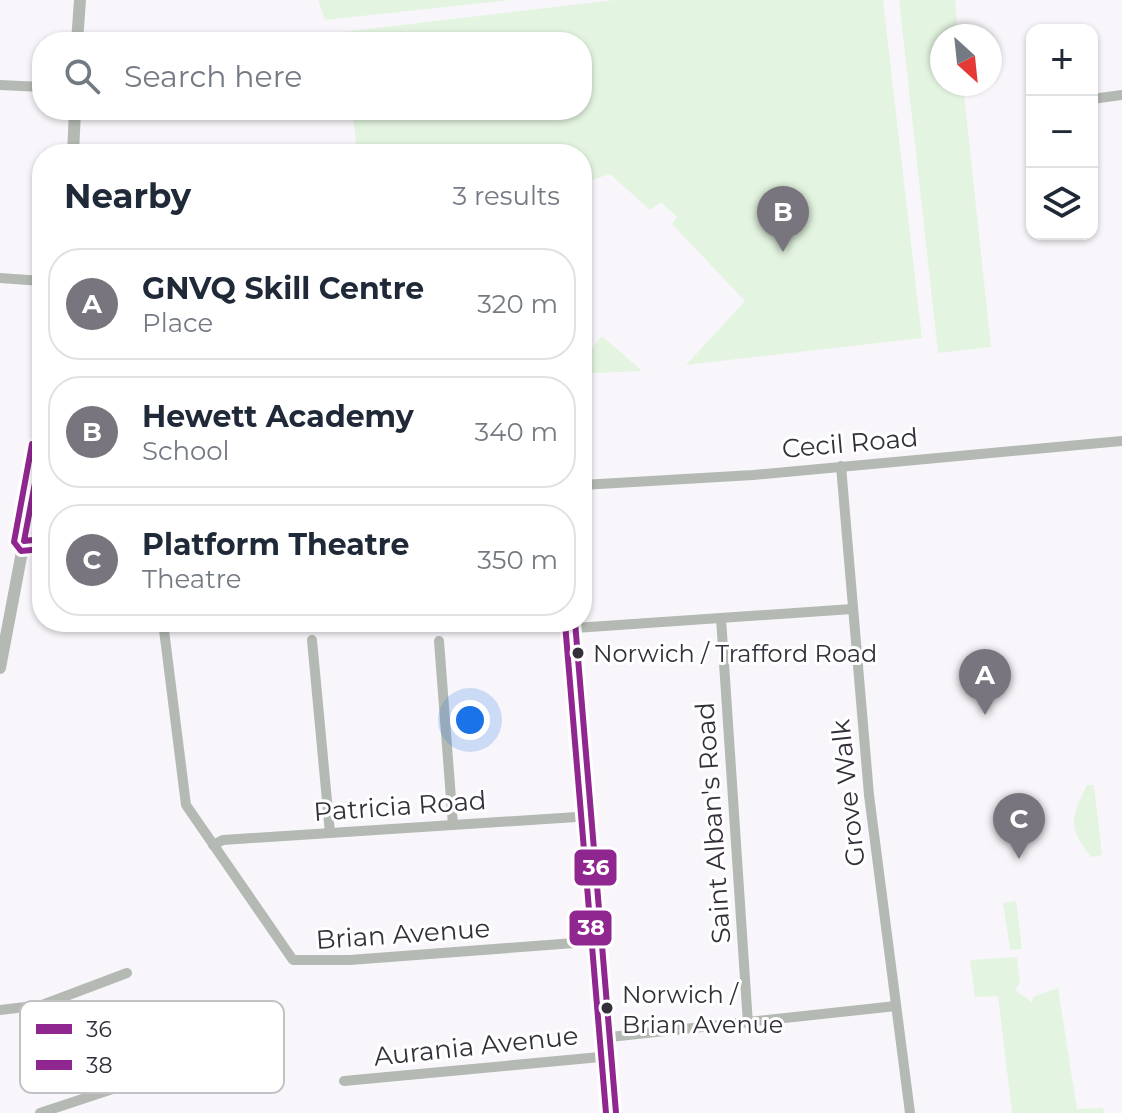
<!DOCTYPE html>
<meta charset="utf-8">
<style>
:root{--surface:#fff;--page:#f6f6f7;--text:#1f2937;--muted:#747a83;--line:#e0e1e3;--accent:#78757e}
body{margin:0;font-family:Montserrat,sans-serif;background:var(--page);color:var(--text)}
.controls{position:absolute;right:24px;top:24px;display:grid;overflow:hidden;border-radius:16px;box-shadow:0 2px 6px #0004}
.controls button{width:72px;height:72px;display:grid;place-items:center;padding:0;border:0;border-bottom:2px solid var(--line);background:var(--surface);color:var(--text);font:40px sans-serif}
.compass{position:absolute;left:930px;top:24px;width:72px;height:72px;border-radius:50%;background:var(--surface);box-shadow:0 2px 6px #0004;rotate:153deg}
.you{position:absolute;left:470px;top:720px;width:28px;height:28px;margin:-20px;border:6px solid #fff;border-radius:50%;background:#1a73e8;box-shadow:0 0 0 12px #1a73e833}
.badge{display:grid;place-items:center;width:52px;height:52px;border-radius:50%;background:var(--accent);color:#fff;font-size:26px;font-weight:700}
.pin{position:absolute;translate:-50% -66px;filter:drop-shadow(0 2px 4px #0008)}
.pin::after{content:'';position:absolute;top:42px;width:28px;height:24px;background:inherit;clip-path:polygon(0 0,100% 0,50% 100%)}
.list{margin:0;padding:0;list-style:none}
h2{display:flex;justify-content:space-between;align-items:center;height:104px;margin:0;padding:0 32px;font-size:34px}
h2 small{font-size:26px;font-weight:400;color:var(--muted)}
.list li{display:grid;grid-template-columns:52px 1fr auto;gap:24px;align-items:center;box-sizing:border-box;height:112px;margin:0 16px 16px;padding:0 16px;border:2px solid var(--line);border-radius:32px}
.list b{display:block;font-size:30px;white-space:nowrap}
.list p{margin:0;font-size:26px;white-space:nowrap;color:var(--muted)}
.list em{font-size:26px;font-style:normal;color:var(--muted)}
.icon{flex:none;width:44px;height:44px;fill:none;stroke:currentColor;stroke-width:2;stroke-linecap:round;stroke-linejoin:round}
.map{position:relative;flex:none;width:1122px;height:1113px;overflow:hidden}
.search{position:absolute;background:var(--surface);box-shadow:0 2px 6px #0004;left:32px;top:32px;width:560px;height:88px;display:flex;align-items:center;gap:20px;box-sizing:border-box;padding:0 28px;border-radius:32px;color:var(--muted);font-size:30px}
.panel{position:absolute;background:var(--surface);box-shadow:0 2px 6px #0004;left:32px;top:144px;width:560px;height:488px;border-radius:32px}
.map>svg:first-child{display:block}
.green{fill:#e3f5e0}
.lines{fill:none;stroke-linecap:round;stroke-linejoin:round}
.minor{stroke:#b4bab3;stroke-width:10}
.tertiary{stroke:#b4bab3;stroke-width:12}
.bus-1-casing{stroke:#fff;stroke-width:12}
.bus-2-casing{stroke:#fff;stroke-width:12}
.bus-1{stroke:#90268f;stroke-width:6}
.bus-2{stroke:#90268f;stroke-width:6}
.bus-dot{fill:#332f3b;stroke:#fff;stroke-width:3}
.labels{text-anchor:middle;dominant-baseline:central;stroke-width:6;stroke-linejoin:round;paint-order:stroke}
.bus-label{font-size:24px;fill:#332f3b;stroke:#fff;text-anchor:start}
.street-label{font-size:26px;fill:#332f3b;stroke:#fff}
.key{fill:#fff;stroke:#c2c1c4;stroke-width:2}
.key-label{font-size:22px;fill:#332f3b}
.line-badge{stroke:#fff;stroke-width:3}
.badge-label{font-size:22px;text-anchor:middle;font-weight:bold;fill:#fff}
</style>
<div class="map">
<svg width="1122" height="1113" viewBox="0 0 1122 1113">
<rect width="100%" height="100%" fill="#f8f6fa"/>
<g class="green">
<path d="M318,0H510L325,20Z"/>
<path d="M614,0H883L922,338L686,365L745,301L672,224L677,217L661,202L650,210L610,174L582,183V154H352L356,139L352,110H582V42H345L343,32Z"/>
<path d="M899,0H955L958,36H942V84H963L991,347L938,353Z"/>
<path d="M602,336L642,371L593,373L587,368L586,356Z"/>
<path d="M1087,785H1094L1102,855L1091,857C1067,827 1071,817 1087,785Z"/>
<path d="M1016,901L1022,949L1010,950L1003,903Z"/>
<path d="M1017,957L1020,983L1015,990L1032,1002L1033,997L1058,988L1077,1109L1103,1108L1104,1113H1012L998,996L975,997L970,960Z"/>
</g>
<g class="lines">
<g class="minor">
<path d="M0,85L42,87"/>
<path d="M1092,99L1122,95"/>
<path d="M0,278L42,281"/>
<path d="M841,466L869,795L910,1113"/>
<path d="M582,485L753,475L1122,441"/>
<path d="M24,541L42,539"/>
<path d="M721,618L748,1024"/>
<path d="M163,622L186,805L293,960H350L601,941"/>
<path d="M575,622L616,1113"/>
<path d="M575,628L852,609"/>
<path d="M312,640L330,833"/>
<path d="M439,641L453,825"/>
<path d="M213,845L223,840L592,816"/>
<path d="M0,1010L42,1005L127,973"/>
<path d="M610,1037L896,1006"/>
<path d="M344,1081L611,1056"/>
<path d="M40,1113L161,1073"/>
</g>
<g class="tertiary">
<path d="M77,42L80,0"/>
<path d="M73,154L75,110"/>
<path d="M0,668L42,446"/>
</g>
<g class="bus-1-casing">
<g id="bus-1">
<path d="M42,446L24,541L42,539"/>
<path d="M575,622L616,1113"/>
</g>
</g>
<g class="bus-2-casing">
<g id="bus-2">
<path d="M32,444L14,542L21,551L42,549"/>
<path d="M565,623L606,1113"/>
</g>
</g>
<use href="#bus-1" class="bus-1"/>
<use href="#bus-2" class="bus-2"/>
</g>
<g class="bus-dot">
<circle cx="578" cy="653" r="7"/>
<circle cx="607" cy="1008" r="7"/>
</g>
<g class="labels">
<g class="bus-label">
<text x="593" y="653">Norwich / Trafford Road</text>
<text x="622" y="994">Norwich /<tspan x="622" dy="30">Brian Avenue</tspan></text>
</g>
<g class="street-label">
<text transform="translate(850 443) rotate(-5)">Cecil Road</text>
<text transform="translate(848 793) rotate(-96)">Grove Walk</text>
<text transform="translate(400 806) rotate(-4)">Patricia Road</text>
<text transform="translate(713 823) rotate(-94)">Saint Alban's Road</text>
<text transform="translate(403 934) rotate(-4)">Brian Avenue</text>
<text transform="translate(476 1046) rotate(-6)">Aurania Avenue</text>
</g>
</g>
<rect x="20" y="1001" width="264" height="92" rx="12" class="key"/>
<rect x="36" y="1024" width="36" height="10" fill="#90268f"/>
<rect x="36" y="1060" width="36" height="10" fill="#90268f"/>
<g class="key-label">
<text x="86" y="1037">36</text>
<text x="86" y="1073">38</text>
</g>
<g class="line-badge">
<rect x="573" y="848" width="45" height="39" rx="8" fill="#90268f"/>
<rect x="568" y="909" width="45" height="38" rx="8" fill="#90268f"/>
</g>
<g class="badge-label">
<text x="596" y="875">36</text>
<text x="591" y="935">38</text>
</g>
</svg>
<div class="controls">
<button>+</button>
<button>−</button>
<button><svg class="icon" aria-label="layers" viewBox="0 0 24 24"><path d="M12 4l9 5-9 5-9-5zM3 14l9 5 9-5"/></svg></button>
</div>
<svg class="compass" viewBox="-18 -18 36 36"><path d="M0-13l5 13h-10z" fill="#e53935"/><path d="M0 13l5-13h-10z" fill="#747a83"/></svg>
<div class="you"></div>
<div class="pin badge" style="left:985px;top:715px">A</div>
<div class="pin badge" style="left:783px;top:252px">B</div>
<div class="pin badge" style="left:1019px;top:859px">C</div>
<div class="search"><svg class="icon" aria-label="search" viewBox="0 0 24 24"><circle cx="10" cy="10" r="6"/><path d="M15 15l6 6"/></svg>Search here</div>
<section class="panel">
<h2>Nearby<small>3 results</small></h2>
<ul class="list">
<li><span class="badge">A</span><div><b>GNVQ Skill Centre</b><p>Place</p></div><em>320 m</em></li>
<li><span class="badge">B</span><div><b>Hewett Academy</b><p>School</p></div><em>340 m</em></li>
<li><span class="badge">C</span><div><b>Platform Theatre</b><p>Theatre</p></div><em>350 m</em></li>
</ul>
</section>
</div>
